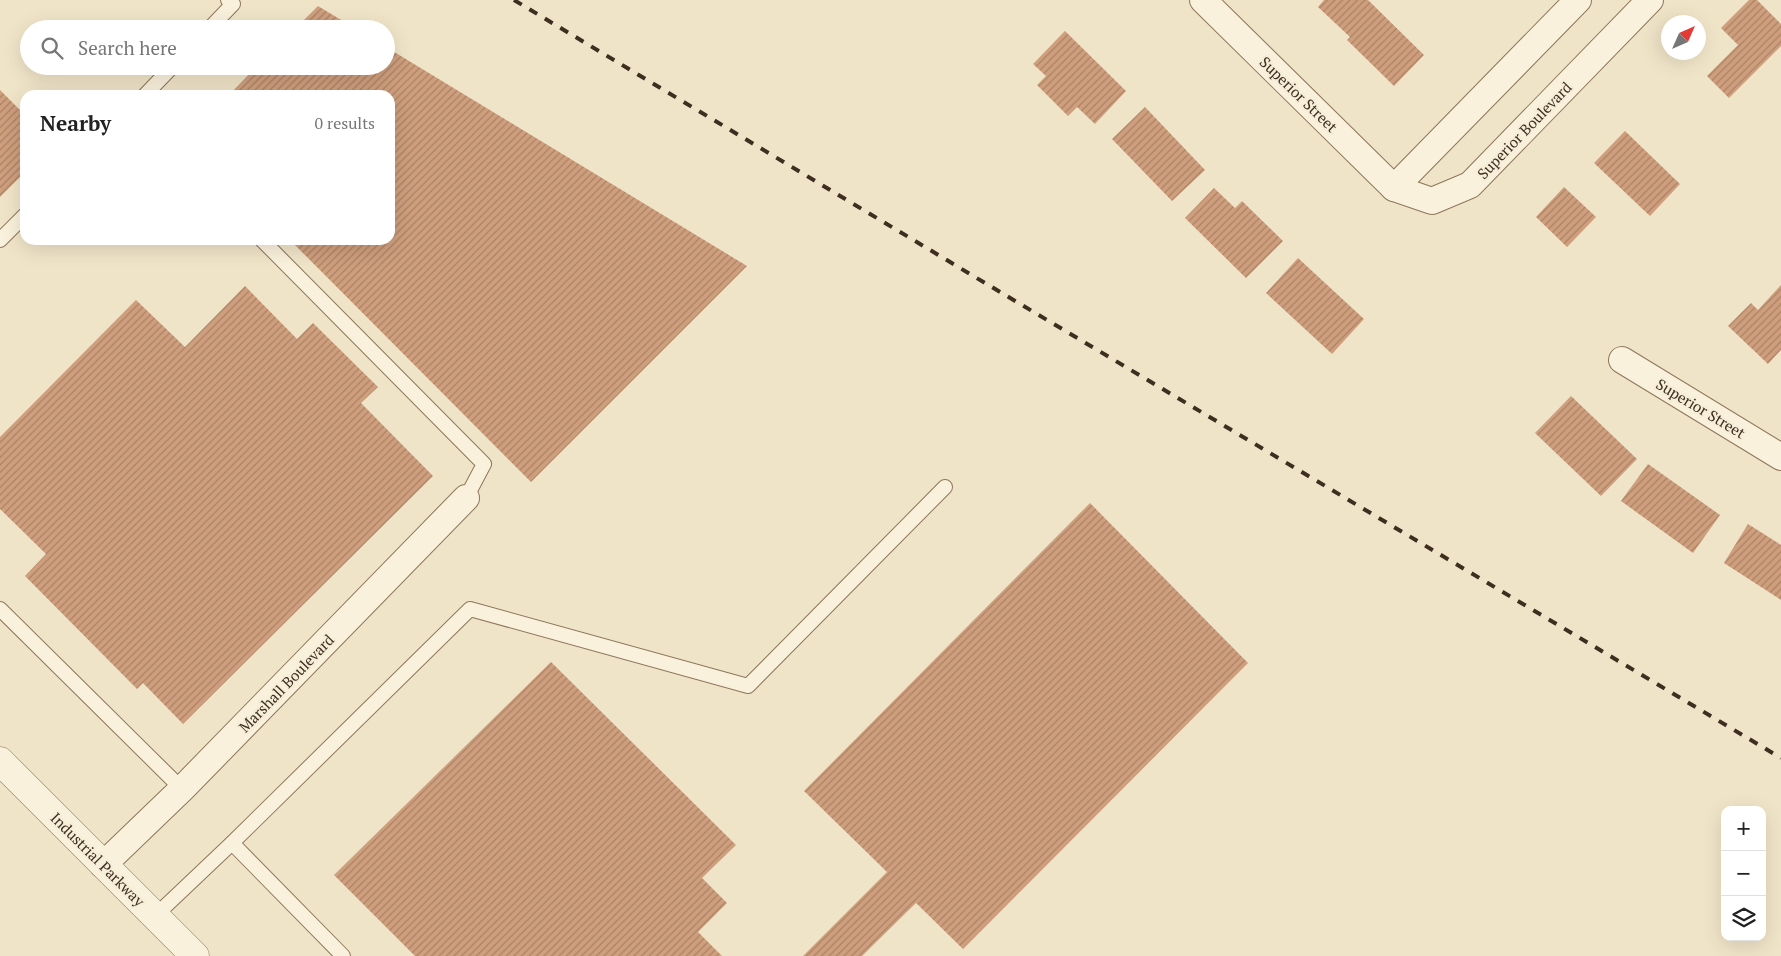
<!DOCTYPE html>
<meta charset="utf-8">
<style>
:root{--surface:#fff;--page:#f2f2f2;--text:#222;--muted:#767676;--line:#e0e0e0}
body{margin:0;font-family:"PT Serif",serif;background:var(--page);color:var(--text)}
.controls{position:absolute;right:15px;bottom:15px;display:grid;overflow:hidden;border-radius:10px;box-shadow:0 5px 20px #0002}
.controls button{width:45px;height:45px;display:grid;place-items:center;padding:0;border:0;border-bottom:1px solid var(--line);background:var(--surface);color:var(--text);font:25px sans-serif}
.compass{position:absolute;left:1661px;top:15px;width:45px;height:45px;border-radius:50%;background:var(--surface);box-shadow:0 5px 20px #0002;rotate:45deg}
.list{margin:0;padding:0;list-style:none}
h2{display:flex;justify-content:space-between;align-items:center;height:65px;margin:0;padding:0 20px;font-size:21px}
h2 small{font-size:16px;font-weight:400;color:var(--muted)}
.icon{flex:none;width:28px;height:28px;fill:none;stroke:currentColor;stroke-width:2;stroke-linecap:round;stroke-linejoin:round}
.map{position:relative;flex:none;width:1781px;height:956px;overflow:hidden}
.search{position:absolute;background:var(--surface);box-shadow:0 5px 20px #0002;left:20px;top:20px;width:375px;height:55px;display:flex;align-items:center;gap:12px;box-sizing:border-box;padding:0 18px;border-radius:28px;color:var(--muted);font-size:19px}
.panel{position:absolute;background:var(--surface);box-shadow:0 5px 20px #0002;left:20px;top:90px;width:375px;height:155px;border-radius:15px}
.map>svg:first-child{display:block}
.building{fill:url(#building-hatch)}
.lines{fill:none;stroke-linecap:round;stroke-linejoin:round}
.service-casing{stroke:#8d765c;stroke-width:16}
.minor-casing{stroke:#8d765c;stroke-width:28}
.tertiary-casing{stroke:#8d765c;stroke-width:29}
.service{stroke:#faf1dc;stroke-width:14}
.minor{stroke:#faf1dc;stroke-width:26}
.tertiary{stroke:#faf1dc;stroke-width:28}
.rail{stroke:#3d2e20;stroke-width:4;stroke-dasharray:9 9;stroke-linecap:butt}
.labels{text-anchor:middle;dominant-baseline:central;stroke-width:5;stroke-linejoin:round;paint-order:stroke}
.street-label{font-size:15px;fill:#3d2e20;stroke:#f7eed8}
</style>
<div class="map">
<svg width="1781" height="956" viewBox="0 0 1781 956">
<defs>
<pattern id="building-hatch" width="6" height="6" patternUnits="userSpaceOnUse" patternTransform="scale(1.25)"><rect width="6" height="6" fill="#cf9f7d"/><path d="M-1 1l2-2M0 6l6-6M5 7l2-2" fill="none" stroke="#a98266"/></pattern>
</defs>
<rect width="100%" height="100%" fill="#f0e4c8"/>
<g class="building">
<path d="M1324,0H1368L1424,55L1394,86L1347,40L1350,37L1318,7Z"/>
<path d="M1749,0H1757L1781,24V46L1729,98L1707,76L1738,45L1721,28Z"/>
<path d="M318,6L356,29H295Z"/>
<path d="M1065,31L1126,91L1095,124L1077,107L1068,116L1037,85L1046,76L1033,64Z"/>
<path d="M386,47L747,266L531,482L290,240H390V95H229L257,66H386Z"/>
<path d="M0,90L25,115V172L0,197Z"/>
<path d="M1145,107L1205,170L1172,201L1112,139Z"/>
<path d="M1625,131L1680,184L1650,216L1594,163Z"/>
<path d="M1564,187L1596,217L1567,247L1536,217Z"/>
<path d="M1214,188L1235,208L1242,201L1283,241L1246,278L1185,218Z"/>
<path d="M1298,258L1364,319L1332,354L1266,293Z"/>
<path d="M1781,285V350L1768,364L1728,326L1751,303L1758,310Z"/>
<path d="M245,286L297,339L313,323L378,387L361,403L433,476L183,724L143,683L137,689L25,576L46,554L0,509V437L136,300L185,347Z"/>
<path d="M1571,396L1637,459L1601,496L1535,433Z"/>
<path d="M1648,464L1720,515L1693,553L1621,501Z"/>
<path d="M1090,503L1248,663L963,949L916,903L862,956H803L887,872L804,791Z"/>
<path d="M1748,524L1781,545V600L1724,563Z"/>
<path d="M551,662L736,845L702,878L727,903L698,932L722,956H415L334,875Z"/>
</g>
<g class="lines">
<g class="service-casing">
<g id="service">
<path d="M209,29L233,4L228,0"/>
<path d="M145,95L173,66"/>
<path d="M0,240L25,215"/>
<path d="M262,240L484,464L466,498"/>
<path d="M0,609L182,789"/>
<path d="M232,843L343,956"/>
<path d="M155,916L232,843L470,609L748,686L945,487"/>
</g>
</g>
<g class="minor-casing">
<g id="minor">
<path d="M1203,0L1394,188L1432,201L1470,185L1650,0"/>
<path d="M1394,188L1578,0"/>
<path d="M1622,360L1781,457"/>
<path d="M103,865L182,789L466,498"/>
</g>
</g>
<g class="tertiary-casing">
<path id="tertiary" d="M0,761L195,956"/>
</g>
<use href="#service" class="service"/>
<use href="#minor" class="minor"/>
<use href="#tertiary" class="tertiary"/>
<path class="rail" d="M514,0L970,274L1781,758"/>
</g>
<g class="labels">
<g class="street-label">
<text transform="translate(1299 94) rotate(44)">Superior Street</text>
<text transform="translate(1524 130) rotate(-46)">Superior Boulevard</text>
<text transform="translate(1701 408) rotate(31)">Superior Street</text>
<text transform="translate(286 683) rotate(-46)">Marshall Boulevard</text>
<text transform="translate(98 859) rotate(45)">Industrial Parkway</text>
</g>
</g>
</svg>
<div class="controls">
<button>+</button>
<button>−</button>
<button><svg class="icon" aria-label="layers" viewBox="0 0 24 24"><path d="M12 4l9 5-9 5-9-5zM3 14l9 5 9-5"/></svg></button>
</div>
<svg class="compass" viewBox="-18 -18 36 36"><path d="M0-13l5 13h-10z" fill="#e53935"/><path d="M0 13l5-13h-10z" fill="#767676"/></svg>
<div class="search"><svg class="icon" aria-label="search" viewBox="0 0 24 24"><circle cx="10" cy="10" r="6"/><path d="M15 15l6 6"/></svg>Search here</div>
<section class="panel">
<h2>Nearby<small>0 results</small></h2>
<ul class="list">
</ul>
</section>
</div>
